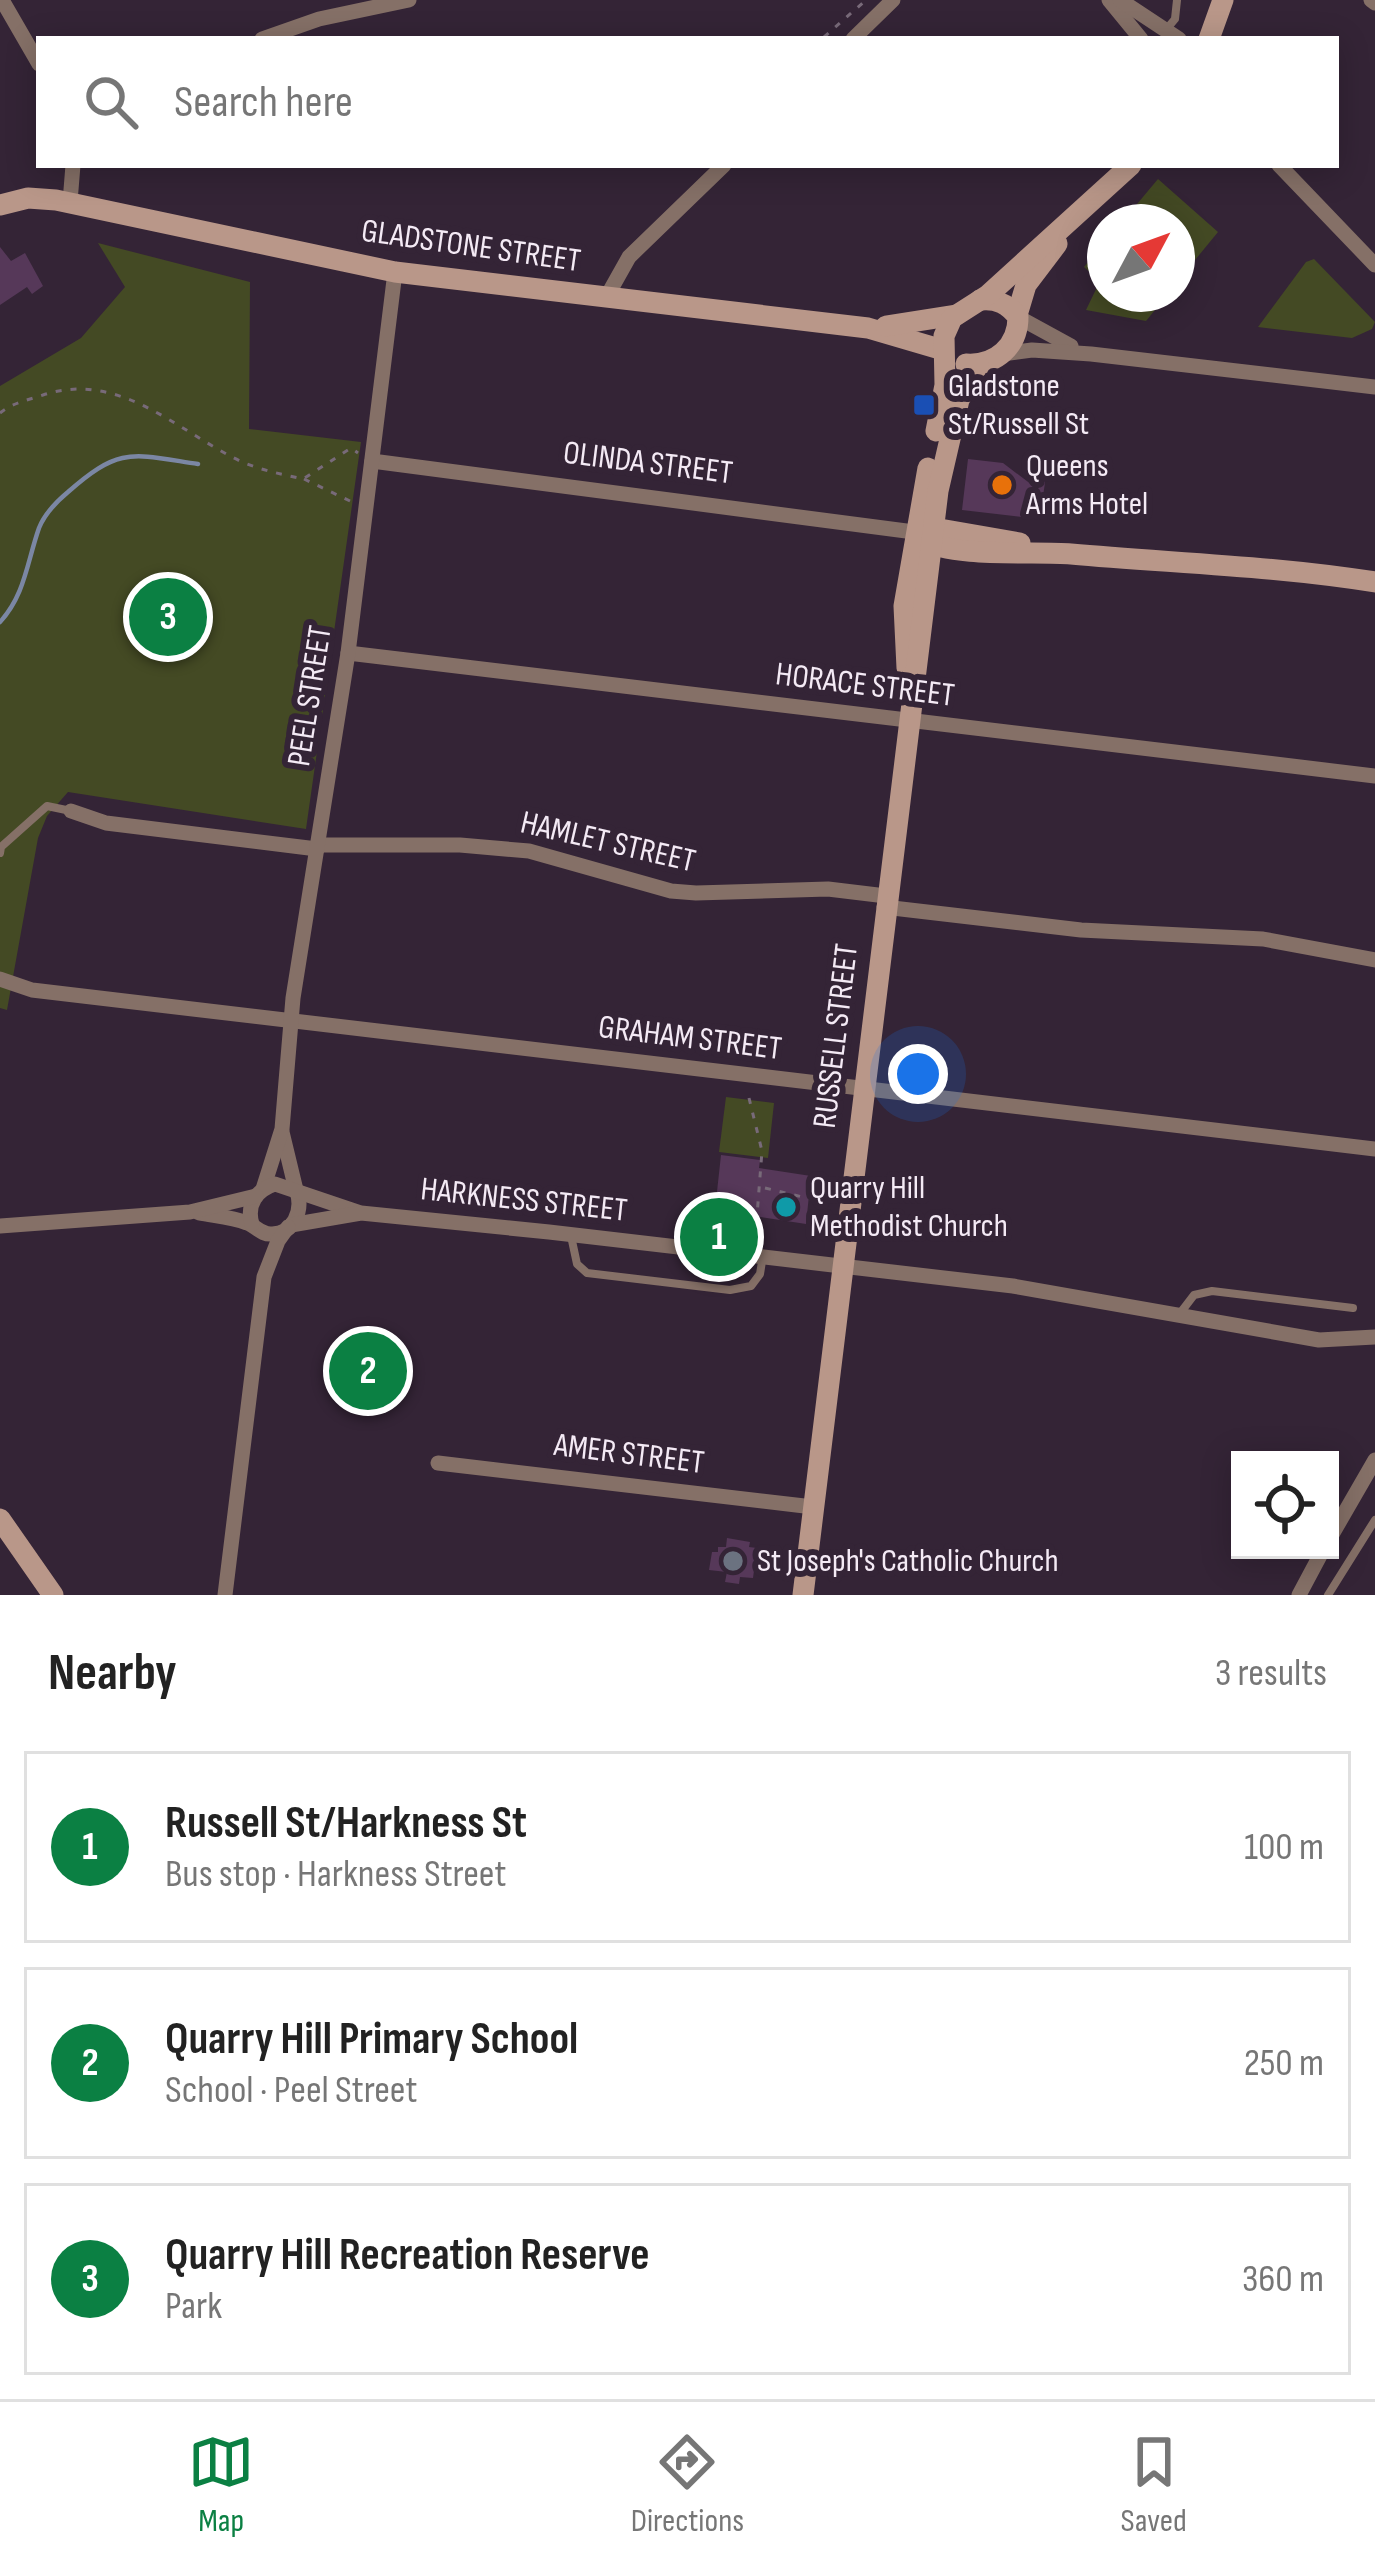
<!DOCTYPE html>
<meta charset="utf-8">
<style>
:root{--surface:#fff;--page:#f2f2f2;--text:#222;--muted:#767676;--line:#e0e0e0;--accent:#0b8043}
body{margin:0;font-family:"Sofia Sans Condensed",sans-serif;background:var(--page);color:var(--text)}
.controls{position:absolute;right:36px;bottom:36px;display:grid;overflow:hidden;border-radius:0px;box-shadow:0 6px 30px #0003}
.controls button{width:108px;height:108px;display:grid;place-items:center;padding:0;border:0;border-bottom:3px solid var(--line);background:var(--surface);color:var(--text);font:60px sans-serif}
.compass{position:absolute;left:1087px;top:204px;width:108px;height:108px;border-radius:50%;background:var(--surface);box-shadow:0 6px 30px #0003;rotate:49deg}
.you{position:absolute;left:918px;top:1074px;width:42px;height:42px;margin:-30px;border:9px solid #fff;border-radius:50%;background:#1a73e8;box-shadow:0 0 0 18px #1a73e833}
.badge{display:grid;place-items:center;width:78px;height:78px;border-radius:50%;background:var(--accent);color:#fff;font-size:39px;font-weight:700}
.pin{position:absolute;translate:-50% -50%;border:6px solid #fff;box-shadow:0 3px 12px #0006}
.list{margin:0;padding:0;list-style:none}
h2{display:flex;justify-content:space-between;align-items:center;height:156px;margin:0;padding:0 48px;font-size:51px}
h2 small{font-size:39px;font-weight:400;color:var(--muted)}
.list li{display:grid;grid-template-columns:78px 1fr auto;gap:36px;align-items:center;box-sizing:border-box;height:192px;margin:0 24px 24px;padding:0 24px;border:3px solid var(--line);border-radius:0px}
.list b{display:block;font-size:45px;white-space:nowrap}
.list p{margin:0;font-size:39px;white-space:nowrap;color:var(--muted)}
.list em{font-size:39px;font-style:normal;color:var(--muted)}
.icon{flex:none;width:66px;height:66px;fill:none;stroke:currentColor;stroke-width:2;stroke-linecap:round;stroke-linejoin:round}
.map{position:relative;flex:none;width:1375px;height:1595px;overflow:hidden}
.search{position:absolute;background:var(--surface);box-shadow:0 6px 30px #0003;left:36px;right:36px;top:36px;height:132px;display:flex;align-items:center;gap:30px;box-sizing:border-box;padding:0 42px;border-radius:0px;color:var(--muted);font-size:45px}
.sheet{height:804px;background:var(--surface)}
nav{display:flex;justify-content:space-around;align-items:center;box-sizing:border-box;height:168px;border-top:3px solid var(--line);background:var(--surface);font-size:33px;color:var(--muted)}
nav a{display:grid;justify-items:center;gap:6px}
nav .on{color:var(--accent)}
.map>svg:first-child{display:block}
.green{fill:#444a24}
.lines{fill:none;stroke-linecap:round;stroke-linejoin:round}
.stream{stroke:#7b87a4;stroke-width:4.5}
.building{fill:#563859}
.path{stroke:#786a79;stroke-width:3;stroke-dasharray:6 9;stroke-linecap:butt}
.lane{stroke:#857067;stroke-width:8}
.street{stroke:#857067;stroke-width:15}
.secondary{stroke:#b99789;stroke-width:21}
.transit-dot{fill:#1a4fb4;stroke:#342436;stroke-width:4.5}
.food-dot{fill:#e8710a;stroke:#342436;stroke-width:4.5}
.culture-dot{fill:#0f9aa8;stroke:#342436;stroke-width:4.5}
.worship-dot{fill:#6b7280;stroke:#342436;stroke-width:4.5}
.labels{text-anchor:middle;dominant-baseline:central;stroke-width:12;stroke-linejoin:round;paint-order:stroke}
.street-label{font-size:33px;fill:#f4eaf5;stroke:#342436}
.poi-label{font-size:33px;fill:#f4eaf5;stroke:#342436;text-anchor:start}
</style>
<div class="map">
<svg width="1375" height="1595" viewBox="0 0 1375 1595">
<rect width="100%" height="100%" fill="#342436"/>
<g class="green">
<path d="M1158,179L1218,232L1177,282V222H1122Z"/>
<path d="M1105,242V294H1168L1146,321L1086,310L1100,281L1084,267Z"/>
<path d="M98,243L250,282L249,429L361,442L306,829L68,792L47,816L38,838L7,1010L0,1008V386L81,338L125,287Z"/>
<path d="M1314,259L1375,322L1372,329L1352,338L1258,327L1306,262Z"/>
<path d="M726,1097L774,1103L768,1158L719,1152Z"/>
</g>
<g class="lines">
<path class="stream" d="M0,622C25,595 27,562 39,528C45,513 56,502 68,492C120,446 132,454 198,464"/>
</g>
<g class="building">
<path d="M0,247L11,261L25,253L43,286L32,294L27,287L0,305Z"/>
<path d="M968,459L1003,463L1032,485L1037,460L1048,462L1041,510L1023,509L1022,517L962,510Z"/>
<path d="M721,1155L760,1160L759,1168L811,1176L806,1224L715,1210Z"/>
<path d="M727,1538L750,1542L749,1547L757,1548L753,1578L740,1577L739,1584L725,1582L727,1572L709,1570L712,1552H718V1547H726Z"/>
</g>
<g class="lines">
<g class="path">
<path d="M824,37L866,0"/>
<path d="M0,413C12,403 28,400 43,395C119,370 176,430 240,461C260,470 281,474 303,479L351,448L358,453"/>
<path d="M304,479L350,501"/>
<path d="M749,1098L762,1151L756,1228"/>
<path d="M765,1188L815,1200"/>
</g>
<g class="lane">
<path d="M1165,31L1175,19L1177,0"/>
<path d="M0,853L1,847L47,806L71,811"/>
<path d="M571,1236L577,1264L587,1273L730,1290L751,1286L760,1274L763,1255"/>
<path d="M1181,1312L1194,1295L1212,1291L1353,1308"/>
<path d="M1328,1595L1375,1520"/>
</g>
<g class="street">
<path d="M2,0L39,64"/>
<path d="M1109,0L1141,39"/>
<path d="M1120,0L1179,39"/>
<path d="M1371,0L1375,3"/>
<path d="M262,39L319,19L409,0"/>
<path d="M853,39L893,0"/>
<path d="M1279,165L1375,265"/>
<path d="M70,202L73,165"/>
<path d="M606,298L629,257L724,165"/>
<path d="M1018,317L1071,346"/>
<path d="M1002,354L1032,350L1091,354L1375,387"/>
<path d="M372,461L914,532"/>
<path d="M348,653L1375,776"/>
<path d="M71,811L106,823L317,849"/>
<path d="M317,845H460L529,851L671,891L696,893L828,889L886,896"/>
<path d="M884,907L1081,930L1263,939L1375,960"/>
<path d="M0,979L32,990L1375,1149"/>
<path d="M282,1132L296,1190"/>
<path d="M263,1189L282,1129L293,998L348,653L395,272"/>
<path d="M199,1213C214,1216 232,1217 247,1223C256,1226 261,1235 272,1234C294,1234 303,1210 297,1192"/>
<path d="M252,1224C246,1204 257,1190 275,1184L358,1212"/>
<path d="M291,1225L361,1213L549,1232L1013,1286L1319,1340L1375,1337"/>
<path d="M0,1226L190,1212L256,1196"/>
<path d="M438,1463L813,1507"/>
<path d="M1330,1538L1375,1460"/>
<path d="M225,1595L264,1277L278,1241L288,1227"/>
<path d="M1299,1595L1323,1550"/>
</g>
<g class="secondary">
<path d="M1209,39L1223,0"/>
<path d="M0,205L28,198L56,200L395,272L868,328L943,350"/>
<path d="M1017,315L1026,285L1057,244"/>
<path d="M886,326L956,315"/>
<path d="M966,364C996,366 1018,346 1018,317C1008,304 997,298 980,300"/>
<path d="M936,431L945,385L944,336L952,318L988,295L1131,165"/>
<path d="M921,531L934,528L1020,543"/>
<path d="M925,540C950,558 1037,551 1071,554C1172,563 1275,566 1375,582"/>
<path d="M907,668L904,606L928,468"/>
<path d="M0,1519L53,1595"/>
<path d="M803,1595L938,491L959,400L978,365"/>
</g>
</g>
<rect class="transit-dot" x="912" y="393" width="24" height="24" rx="6"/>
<circle class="food-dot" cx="1002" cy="485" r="12"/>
<circle class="culture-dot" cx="786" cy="1207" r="12"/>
<circle class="worship-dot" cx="733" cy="1561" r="12"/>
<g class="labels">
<g class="street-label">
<text transform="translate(471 246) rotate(8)">GLADSTONE STREET</text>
<text transform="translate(648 463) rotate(7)">OLINDA STREET</text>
<text transform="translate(865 685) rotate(7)">HORACE STREET</text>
<text transform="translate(310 696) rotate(-81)">PEEL STREET</text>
<text transform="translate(608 842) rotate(13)">HAMLET STREET</text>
<text transform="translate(836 1036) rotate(-83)">RUSSELL STREET</text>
<text transform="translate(690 1038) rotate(7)">GRAHAM STREET</text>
<text transform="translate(524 1200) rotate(6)">HARKNESS STREET</text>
<text transform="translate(629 1454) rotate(7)">AMER STREET</text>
</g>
<g class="poi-label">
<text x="948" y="386">Gladstone<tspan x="948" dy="38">St/Russell St</tspan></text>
<text x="1026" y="466">Queens<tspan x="1026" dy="38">Arms Hotel</tspan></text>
<text x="810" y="1188">Quarry Hill<tspan x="810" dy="38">Methodist Church</tspan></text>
<text x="757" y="1561">St Joseph's Catholic Church</text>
</g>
</g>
</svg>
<div class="controls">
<button><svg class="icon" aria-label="locate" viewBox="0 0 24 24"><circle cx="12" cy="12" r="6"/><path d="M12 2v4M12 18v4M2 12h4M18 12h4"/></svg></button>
</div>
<svg class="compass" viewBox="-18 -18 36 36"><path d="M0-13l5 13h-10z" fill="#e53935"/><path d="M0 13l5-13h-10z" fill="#767676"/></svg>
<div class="you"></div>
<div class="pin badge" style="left:719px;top:1237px">1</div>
<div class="pin badge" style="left:368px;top:1371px">2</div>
<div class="pin badge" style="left:168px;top:617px">3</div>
<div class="search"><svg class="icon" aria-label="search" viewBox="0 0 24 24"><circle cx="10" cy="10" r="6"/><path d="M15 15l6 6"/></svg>Search here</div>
</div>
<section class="sheet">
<h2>Nearby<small>3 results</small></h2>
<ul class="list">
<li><span class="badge">1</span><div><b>Russell St/Harkness St</b><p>Bus stop · Harkness Street</p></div><em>100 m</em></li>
<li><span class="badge">2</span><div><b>Quarry Hill Primary School</b><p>School · Peel Street</p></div><em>250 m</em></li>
<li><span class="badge">3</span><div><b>Quarry Hill Recreation Reserve</b><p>Park</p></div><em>360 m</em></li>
</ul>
</section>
<nav>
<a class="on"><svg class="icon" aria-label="map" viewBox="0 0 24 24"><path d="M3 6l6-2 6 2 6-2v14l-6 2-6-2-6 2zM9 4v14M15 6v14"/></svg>Map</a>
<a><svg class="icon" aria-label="directions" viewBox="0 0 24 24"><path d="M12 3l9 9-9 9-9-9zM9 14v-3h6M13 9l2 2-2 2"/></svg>Directions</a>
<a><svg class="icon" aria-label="saved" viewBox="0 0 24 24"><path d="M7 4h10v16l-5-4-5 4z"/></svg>Saved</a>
</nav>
